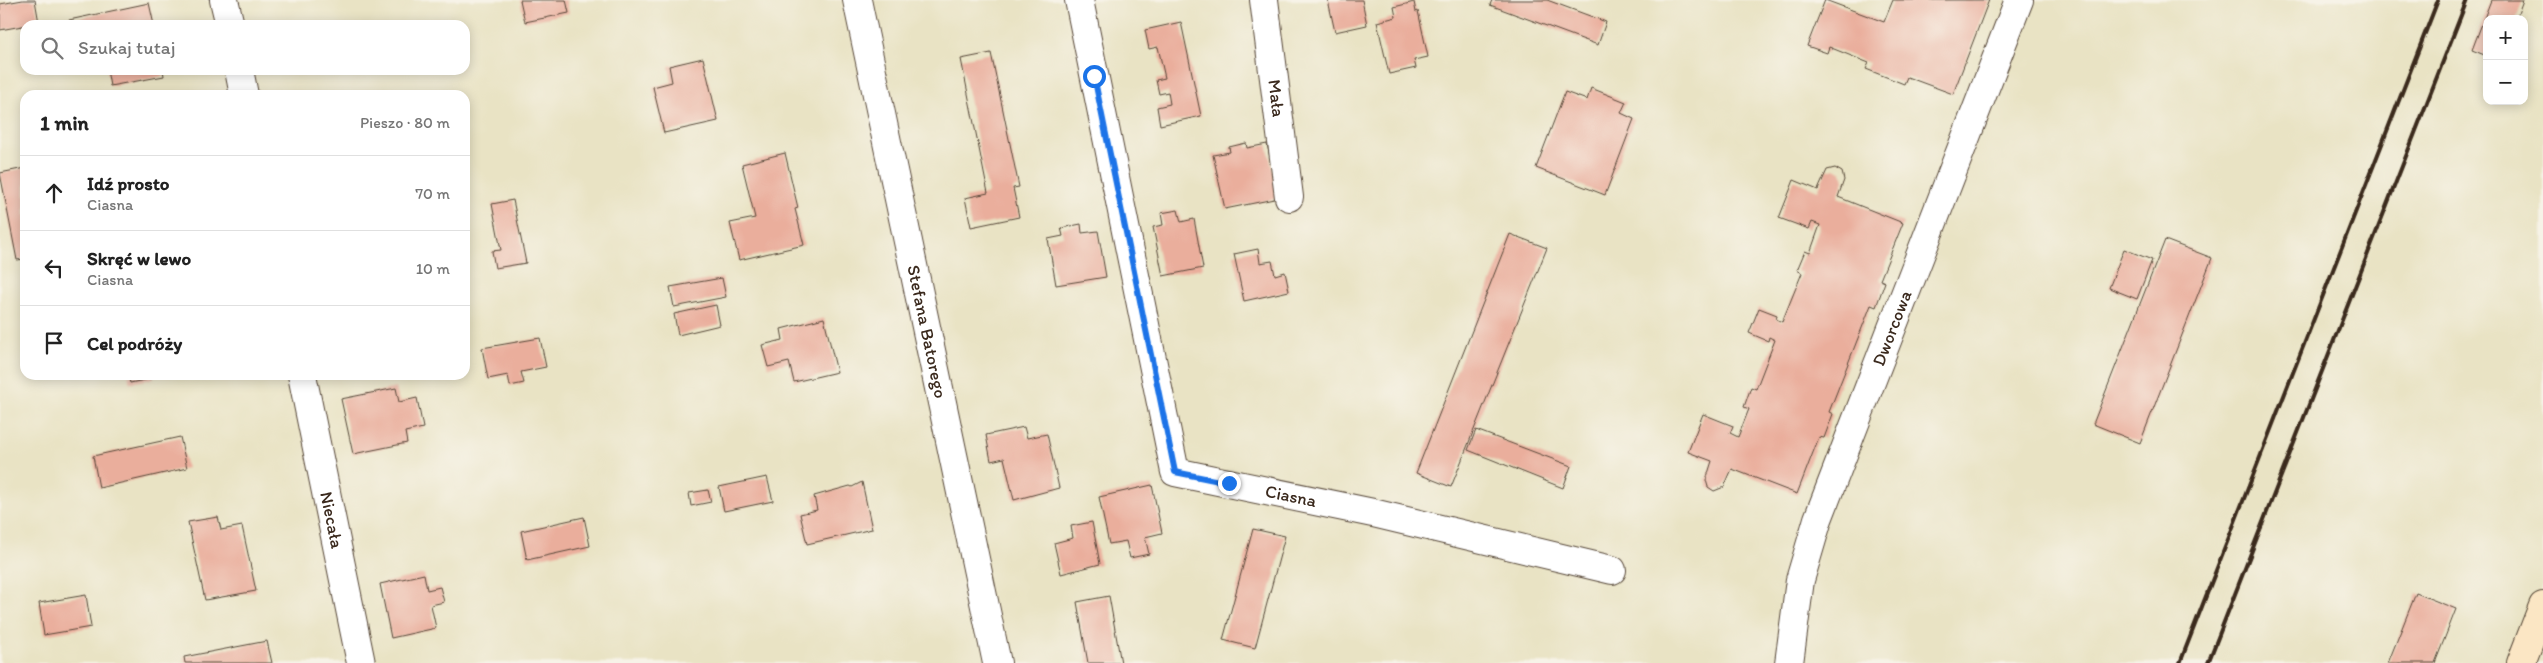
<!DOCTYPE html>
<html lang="pl">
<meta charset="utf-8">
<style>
:root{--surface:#fff;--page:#f6f6f6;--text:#222;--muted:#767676;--line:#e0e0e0}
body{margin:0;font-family:Itim,sans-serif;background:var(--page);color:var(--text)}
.controls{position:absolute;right:15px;top:15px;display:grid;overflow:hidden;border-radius:10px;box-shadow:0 2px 12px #0003}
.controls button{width:45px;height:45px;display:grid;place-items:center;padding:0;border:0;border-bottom:1px solid var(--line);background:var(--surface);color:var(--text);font:25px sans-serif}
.stop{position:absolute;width:15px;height:15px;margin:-11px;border:4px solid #1a73e8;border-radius:50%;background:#fff}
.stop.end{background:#1a73e8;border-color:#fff;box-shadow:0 1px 5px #0008}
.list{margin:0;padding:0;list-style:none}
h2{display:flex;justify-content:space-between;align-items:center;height:65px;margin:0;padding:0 20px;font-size:21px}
h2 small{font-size:16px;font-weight:400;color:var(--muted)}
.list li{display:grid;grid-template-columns:32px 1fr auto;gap:15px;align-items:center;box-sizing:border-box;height:75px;padding:0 20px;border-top:1px solid var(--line)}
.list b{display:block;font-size:19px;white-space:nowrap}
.list p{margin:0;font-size:16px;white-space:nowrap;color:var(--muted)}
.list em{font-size:16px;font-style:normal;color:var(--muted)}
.icon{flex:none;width:28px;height:28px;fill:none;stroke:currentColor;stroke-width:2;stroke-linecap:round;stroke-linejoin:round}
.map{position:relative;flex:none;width:2543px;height:663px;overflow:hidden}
.search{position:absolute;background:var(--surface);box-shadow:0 2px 12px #0003;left:20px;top:20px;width:450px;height:55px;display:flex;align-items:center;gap:12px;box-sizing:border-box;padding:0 18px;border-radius:15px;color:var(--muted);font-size:19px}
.panel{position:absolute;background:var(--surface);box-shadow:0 2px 12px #0003;left:20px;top:90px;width:450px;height:290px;border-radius:15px}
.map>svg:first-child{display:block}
.building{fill:#eaae9c}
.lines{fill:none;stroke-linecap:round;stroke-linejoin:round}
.minor-casing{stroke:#554637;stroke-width:30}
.tertiary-casing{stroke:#554637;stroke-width:30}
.secondary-casing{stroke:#554637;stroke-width:30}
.minor{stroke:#fff;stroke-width:28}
.tertiary{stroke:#fff;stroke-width:28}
.secondary{stroke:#fbe6c4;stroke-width:28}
.rail{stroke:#3b2a1e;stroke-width:4}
.route{stroke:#1a73e8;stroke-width:6}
.labels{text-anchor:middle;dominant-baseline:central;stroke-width:4;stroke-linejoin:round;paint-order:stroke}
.street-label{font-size:18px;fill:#3b2a1e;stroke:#f7f3e8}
</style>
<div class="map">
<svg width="2543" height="663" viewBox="0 0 2543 663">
<rect width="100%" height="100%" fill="#f7f3e8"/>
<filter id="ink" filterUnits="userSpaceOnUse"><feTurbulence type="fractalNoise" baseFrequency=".02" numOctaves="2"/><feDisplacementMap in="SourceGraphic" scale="10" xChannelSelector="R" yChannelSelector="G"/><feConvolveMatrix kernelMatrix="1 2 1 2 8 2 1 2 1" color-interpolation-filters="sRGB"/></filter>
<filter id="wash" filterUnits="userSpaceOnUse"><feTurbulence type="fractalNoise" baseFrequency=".0096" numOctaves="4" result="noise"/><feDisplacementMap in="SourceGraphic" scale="20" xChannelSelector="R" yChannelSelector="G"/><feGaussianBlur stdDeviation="1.12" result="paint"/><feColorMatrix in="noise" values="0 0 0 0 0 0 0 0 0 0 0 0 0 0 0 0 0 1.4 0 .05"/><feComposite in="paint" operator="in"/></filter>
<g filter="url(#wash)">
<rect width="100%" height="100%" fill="#e9e3c4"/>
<g id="blocks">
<g class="building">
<path d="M23,0H35L39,23L0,30V4Z"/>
<path d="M520,0H566L569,13L525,22Z"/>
<path d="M1328,0H1362L1367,25L1335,32Z"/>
<path d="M1492,0H1547L1606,22L1598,45L1490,5Z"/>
<path d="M1825,0L1884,22L1893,0H1989L1953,94L1907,77L1904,84L1866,69L1869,63L1829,47L1827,53L1807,46Z"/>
<path d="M2491,0H2523L2516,19H2487V56L2472,50Z"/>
<path d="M1414,2L1416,12L1418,11L1428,57L1414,60L1416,68L1389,74L1377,22L1396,17L1394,7Z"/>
<path d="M149,3L154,25H70L69,20Z"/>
<path d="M1181,22L1201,116L1160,125L1157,107L1170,104L1168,92L1159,94L1156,80L1165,78L1158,47L1149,49L1145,30Z"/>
<path d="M991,53L1019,187L1013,188L1019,217L971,227L965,198L988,193L961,59Z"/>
<path d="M703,58L718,121L664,133L653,87L672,82L669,66Z"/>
<path d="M107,70H163L164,76L110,86Z"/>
<path d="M1591,88L1626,102L1621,113L1634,119L1605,195L1536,168L1565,92L1587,100Z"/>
<path d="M1246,143L1247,148L1267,144L1279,198L1225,209L1213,155L1230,152L1229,147Z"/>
<path d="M785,153L798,208L795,209L804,245L739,260L730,223L755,218L742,164Z"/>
<path d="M25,168V259L17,260L0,173Z"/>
<path d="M1835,168L1842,172L1844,180L1838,197L1903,223L1880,280L1885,282L1876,307L1871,305L1829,412L1833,414L1824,438L1819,437L1797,494L1732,469L1724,487L1714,491L1708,487L1706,480L1712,461L1688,452L1703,414L1733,426L1730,433L1738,437L1749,409L1744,407L1751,387L1756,389L1775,340L1769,337L1768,341L1749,333L1759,308L1777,315L1776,319L1782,322L1802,273L1797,270L1805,251L1810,253L1820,225L1812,222L1809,229L1779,218L1794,180L1818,190L1827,170Z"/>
<path d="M513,200L526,263L495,268L492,251L501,250L492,204Z"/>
<path d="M1178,210L1181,222L1194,219L1203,268L1163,276L1153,227L1163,225L1161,213Z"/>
<path d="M1081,224L1082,233L1098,231L1106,277L1056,285L1048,239L1063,236L1061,228Z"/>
<path d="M1510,234L1547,248L1451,487L1416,473Z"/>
<path d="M2165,240L2212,258L2140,443L2093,424Z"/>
<path d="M1258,249L1260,263L1272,261L1275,275L1285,272L1289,291L1244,301L1234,254Z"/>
<path d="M2124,249L2152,260L2137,299L2109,288Z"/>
<path d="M722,278L726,297L674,307L670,287Z"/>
<path d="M716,305L720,325L678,335L674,314Z"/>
<path d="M824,318L837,372L794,382L789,362L768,367L762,345L783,340L781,329Z"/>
<path d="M540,338L546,367L521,372L524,383L510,386L508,375L488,379L482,348Z"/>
<path d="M128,375H153L154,378L130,383Z"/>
<path d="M396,388L399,402L417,398L423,428L405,432L407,443L353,454L341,399Z"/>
<path d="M1024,427L1027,438L1047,434L1059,488L1014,500L1004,458L991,461L986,435Z"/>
<path d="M1476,430L1571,466L1563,488L1468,450Z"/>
<path d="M180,437L187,468L99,488L93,456Z"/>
<path d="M767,477L773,501L724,511L719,487Z"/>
<path d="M862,482L872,529L807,544L800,514L817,510L814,496L850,486L852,487Z"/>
<path d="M1152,485L1162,533L1145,537L1149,554L1130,558L1126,541L1109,544L1099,497Z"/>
<path d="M708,490L711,502L691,506L689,493Z"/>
<path d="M218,517L221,530L242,526L256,591L205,600L188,522Z"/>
<path d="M584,517L590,546L527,560L521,531Z"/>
<path d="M1092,522L1100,564L1061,574L1054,543L1073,538L1071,526Z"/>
<path d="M1253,529L1285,536L1255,648L1223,640Z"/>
<path d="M424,574L427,590L440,587L444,602L431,605L436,628L391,638L380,584Z"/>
<path d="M2416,593L2456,609L2435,663H2388Z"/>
<path d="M86,595L91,627L44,635L39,603Z"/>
<path d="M1109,596L1121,663H1088L1077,602Z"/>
<path d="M267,641L272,663H185L184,657Z"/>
</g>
</g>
</g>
<g filter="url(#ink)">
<use href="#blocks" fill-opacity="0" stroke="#554637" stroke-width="1"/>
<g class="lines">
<g class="minor-casing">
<g id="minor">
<path d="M224,0L230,25"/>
<path id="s1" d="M857,0L997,663"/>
<path id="s2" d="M1079,0L1175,472L1373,513L1612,570"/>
<path id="s3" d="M1264,0L1289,197"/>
<path d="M239,70L244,95"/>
<path id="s4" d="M302,375L361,663"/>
</g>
</g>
<g class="tertiary-casing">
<g id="tertiary">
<path id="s5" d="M1789,663L1800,580L1818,519L2019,0"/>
</g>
</g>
<g class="secondary-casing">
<path id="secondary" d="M2521,663L2543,606"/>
</g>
<use href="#minor" class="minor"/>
<use href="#tertiary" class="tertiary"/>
<use href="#secondary" class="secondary"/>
<g class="rail">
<path d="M2180,663L2438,0"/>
<path d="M2208,663L2467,0"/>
</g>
</g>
</g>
<g class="lines" filter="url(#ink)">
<path class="route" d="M1094,76L1175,472L1229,483"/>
</g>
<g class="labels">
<g class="street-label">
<text stroke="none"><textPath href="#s3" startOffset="99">Mała</textPath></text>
<text stroke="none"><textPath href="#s5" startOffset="352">Dworcowa</textPath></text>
<text stroke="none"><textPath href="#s1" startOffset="339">Stefana Batorego</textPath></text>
<text stroke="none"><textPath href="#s2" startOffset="600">Ciasna</textPath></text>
<text stroke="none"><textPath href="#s4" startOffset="148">Niecała</textPath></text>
</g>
</g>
</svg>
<div class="controls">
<button>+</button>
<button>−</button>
</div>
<div class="stop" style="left:1094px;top:76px"></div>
<div class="stop end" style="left:1229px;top:483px"></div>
<div class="search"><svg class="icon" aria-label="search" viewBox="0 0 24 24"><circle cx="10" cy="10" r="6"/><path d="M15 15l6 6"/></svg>Szukaj tutaj</div>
<section class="panel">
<h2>1 min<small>Pieszo · 80 m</small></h2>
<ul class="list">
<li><svg class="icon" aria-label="ahead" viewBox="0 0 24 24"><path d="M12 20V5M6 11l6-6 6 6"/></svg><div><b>Idź prosto</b><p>Ciasna</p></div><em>70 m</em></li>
<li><svg class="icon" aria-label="left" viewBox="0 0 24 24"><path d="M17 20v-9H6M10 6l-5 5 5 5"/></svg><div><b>Skręć w lewo</b><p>Ciasna</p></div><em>10 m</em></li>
<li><svg class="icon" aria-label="arrive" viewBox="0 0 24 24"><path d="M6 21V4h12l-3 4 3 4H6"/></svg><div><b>Cel podróży</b></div></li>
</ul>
</section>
</div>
